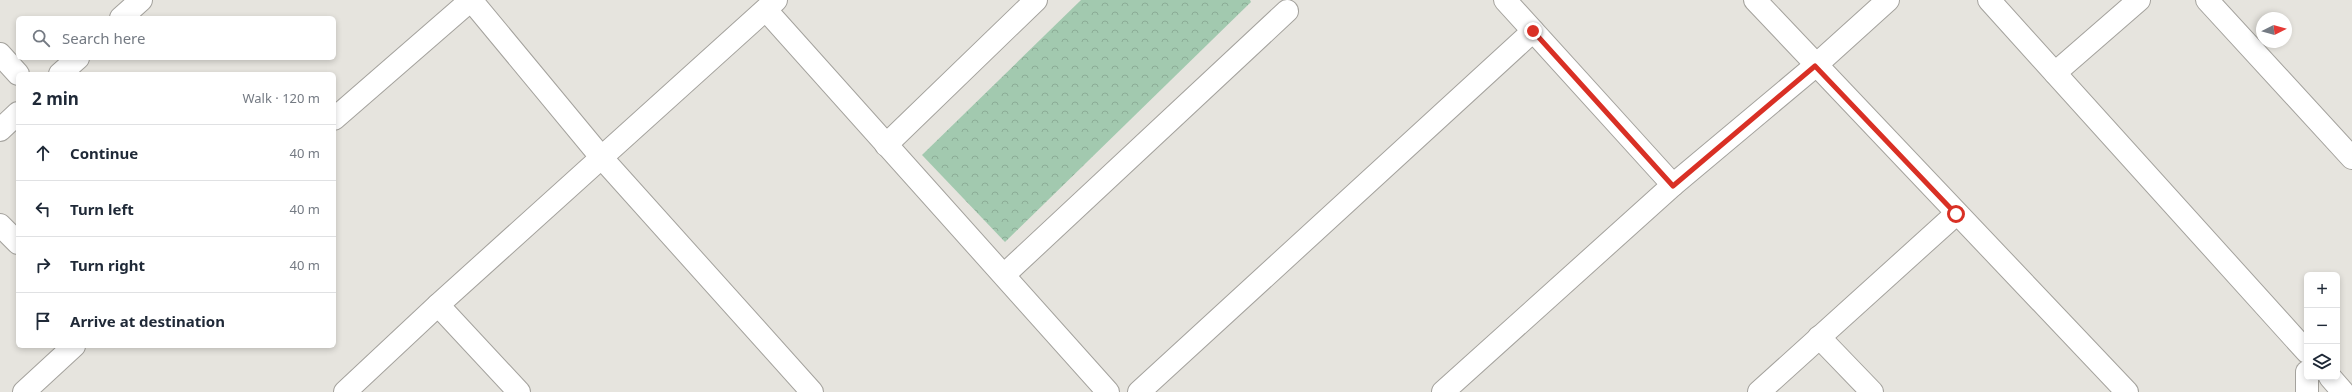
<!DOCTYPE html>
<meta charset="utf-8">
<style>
:root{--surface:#fff;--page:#f6f6f7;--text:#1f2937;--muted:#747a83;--line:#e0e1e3}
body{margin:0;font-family:"Noto Sans",sans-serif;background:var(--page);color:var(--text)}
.controls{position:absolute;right:12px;bottom:12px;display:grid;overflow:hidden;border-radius:6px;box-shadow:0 2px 6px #0003}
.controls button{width:36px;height:36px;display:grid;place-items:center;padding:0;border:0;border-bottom:1px solid var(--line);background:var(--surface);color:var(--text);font:20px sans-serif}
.compass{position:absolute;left:2256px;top:12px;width:36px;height:36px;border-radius:50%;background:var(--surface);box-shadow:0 2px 6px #0003;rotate:84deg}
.stop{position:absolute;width:12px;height:12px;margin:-9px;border:3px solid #d93025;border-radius:50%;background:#fff}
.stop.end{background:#d93025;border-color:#fff;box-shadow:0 1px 4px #0008}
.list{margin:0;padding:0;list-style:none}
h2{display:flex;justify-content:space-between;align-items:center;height:52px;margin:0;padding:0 16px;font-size:17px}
h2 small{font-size:13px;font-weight:400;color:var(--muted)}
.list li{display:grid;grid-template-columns:26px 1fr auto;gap:12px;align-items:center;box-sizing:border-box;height:56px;padding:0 16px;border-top:1px solid var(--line)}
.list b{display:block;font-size:15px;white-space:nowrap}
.list em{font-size:13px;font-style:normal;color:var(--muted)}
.icon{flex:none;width:22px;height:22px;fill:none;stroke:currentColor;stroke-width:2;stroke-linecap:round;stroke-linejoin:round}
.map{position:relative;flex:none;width:2352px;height:392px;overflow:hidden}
.search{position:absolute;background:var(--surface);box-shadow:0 2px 6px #0003;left:16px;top:16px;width:320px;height:44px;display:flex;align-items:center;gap:10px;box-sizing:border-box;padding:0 14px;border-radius:6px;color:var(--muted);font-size:15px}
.panel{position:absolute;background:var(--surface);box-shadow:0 2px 6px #0003;left:16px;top:72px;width:320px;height:276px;border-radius:6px}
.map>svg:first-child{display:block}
.forest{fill:url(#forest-crowns)}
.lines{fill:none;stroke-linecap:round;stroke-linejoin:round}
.minor-casing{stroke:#a4a29d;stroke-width:24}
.minor{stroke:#fff;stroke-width:22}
.route{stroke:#d93025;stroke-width:5}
</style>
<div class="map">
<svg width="2352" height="392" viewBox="0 0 2352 392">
<defs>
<pattern id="forest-crowns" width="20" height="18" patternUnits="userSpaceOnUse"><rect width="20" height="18" fill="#a2c9af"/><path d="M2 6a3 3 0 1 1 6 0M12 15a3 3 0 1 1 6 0" fill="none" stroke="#8bac96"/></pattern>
</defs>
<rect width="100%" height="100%" fill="#e6e4de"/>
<path class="forest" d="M1081,0H1250L1251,2L1005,242L922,155Z"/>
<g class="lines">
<g class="minor-casing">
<g id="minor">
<path d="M471,0L601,157L812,392"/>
<path d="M1505,0L1673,185"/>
<path d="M1755,0L2127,392"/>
<path d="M1989,0L2307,352"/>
<path d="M2207,0L2352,158"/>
<path d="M766,10L1108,392"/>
<path d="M121,18L141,0"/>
<path d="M0,54L18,74"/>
<path d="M2055,73L2139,0"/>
<path d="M60,74L78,58"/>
<path d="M334,119L471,0"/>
<path d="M0,130L18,113"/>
<path d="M886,145L1036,0"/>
<path d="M0,225L18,243"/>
<path d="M1004,275L1287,11"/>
<path d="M438,305L519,392"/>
<path d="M1819,337L1872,392"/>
<path d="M2330,377L2343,392"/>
<path d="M24,392L74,346"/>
<path d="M345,392L438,305L776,0"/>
<path d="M1139,392L1533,31"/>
<path d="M1443,392L1673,185L1815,66L1888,0"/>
<path d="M1759,392L1956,214"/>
<path d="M2307,392V372"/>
</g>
</g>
<use href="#minor" class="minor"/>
</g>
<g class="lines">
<path class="route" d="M1533,31L1673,186L1815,66L1956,214"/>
</g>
</svg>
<div class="controls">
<button>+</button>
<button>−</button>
<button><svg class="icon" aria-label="layers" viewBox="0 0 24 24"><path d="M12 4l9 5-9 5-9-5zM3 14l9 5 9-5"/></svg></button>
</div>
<svg class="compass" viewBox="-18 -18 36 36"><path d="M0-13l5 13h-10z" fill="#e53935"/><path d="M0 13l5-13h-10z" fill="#747a83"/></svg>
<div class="stop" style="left:1956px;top:214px"></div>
<div class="stop end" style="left:1533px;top:31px"></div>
<div class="search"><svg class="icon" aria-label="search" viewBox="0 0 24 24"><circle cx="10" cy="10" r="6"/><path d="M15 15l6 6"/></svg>Search here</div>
<section class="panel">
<h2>2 min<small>Walk · 120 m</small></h2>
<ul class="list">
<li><svg class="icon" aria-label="ahead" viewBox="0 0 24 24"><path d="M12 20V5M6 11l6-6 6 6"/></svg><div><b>Continue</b></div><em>40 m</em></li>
<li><svg class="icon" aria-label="left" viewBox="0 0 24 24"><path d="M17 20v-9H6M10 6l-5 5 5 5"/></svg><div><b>Turn left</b></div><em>40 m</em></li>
<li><svg class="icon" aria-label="right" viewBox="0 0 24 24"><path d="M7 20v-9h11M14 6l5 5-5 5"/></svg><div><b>Turn right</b></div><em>40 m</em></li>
<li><svg class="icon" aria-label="arrive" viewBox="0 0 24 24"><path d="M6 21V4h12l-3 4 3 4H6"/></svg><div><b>Arrive at destination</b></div></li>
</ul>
</section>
</div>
